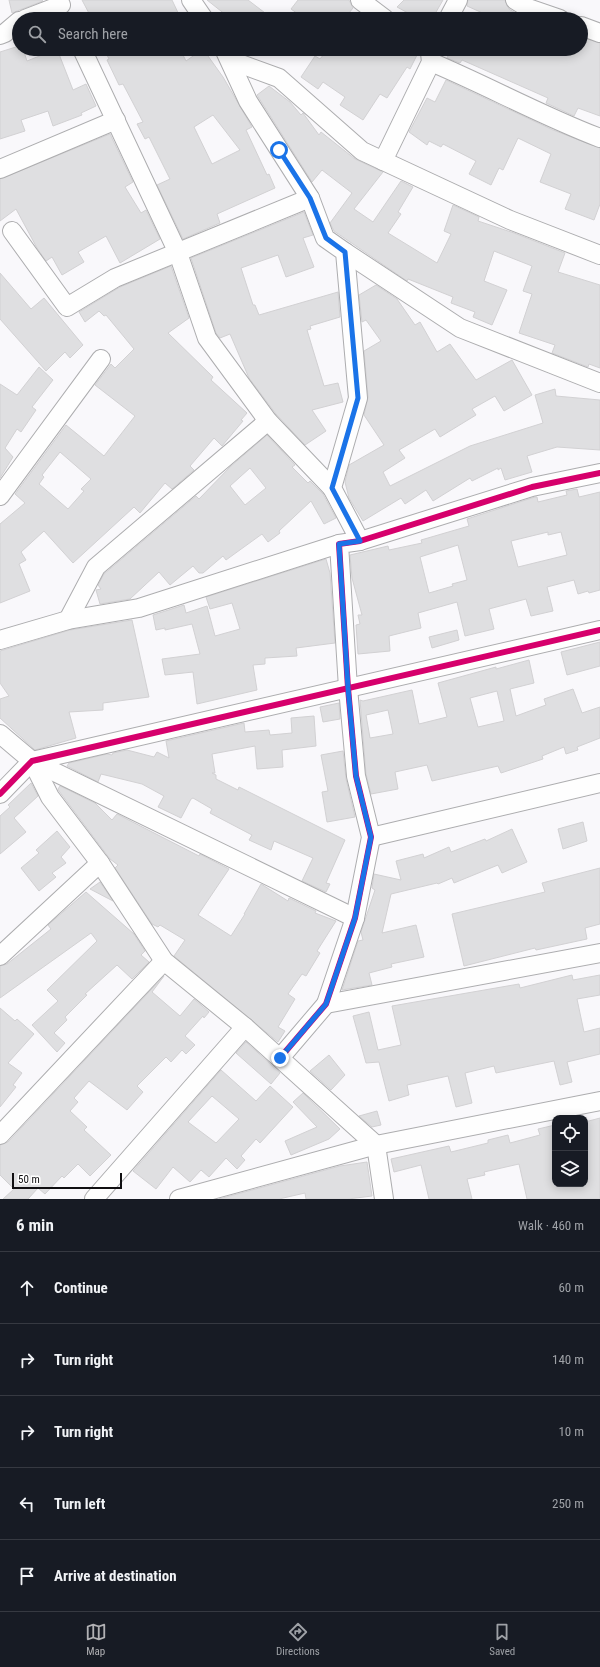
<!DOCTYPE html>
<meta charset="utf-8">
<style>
:root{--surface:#171b24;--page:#20242c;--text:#f1f3f6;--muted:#9ea1a6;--line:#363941;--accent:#b1b1b4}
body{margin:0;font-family:"Roboto Condensed",sans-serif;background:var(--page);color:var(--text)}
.controls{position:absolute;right:12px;bottom:12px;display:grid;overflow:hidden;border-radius:8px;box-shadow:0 2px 10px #0003}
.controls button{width:36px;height:36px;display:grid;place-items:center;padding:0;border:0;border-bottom:1px solid var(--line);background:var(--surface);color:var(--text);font:20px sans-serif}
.scale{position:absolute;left:12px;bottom:10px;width:110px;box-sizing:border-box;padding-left:4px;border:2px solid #100f11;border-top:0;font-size:11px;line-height:14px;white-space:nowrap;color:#100f11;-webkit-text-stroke:3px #fff;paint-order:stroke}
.stop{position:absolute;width:12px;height:12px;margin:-9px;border:3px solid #1a73e8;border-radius:50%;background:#fff}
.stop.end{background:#1a73e8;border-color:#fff;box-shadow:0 1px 4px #0008}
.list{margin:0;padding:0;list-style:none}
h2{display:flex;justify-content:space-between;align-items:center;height:52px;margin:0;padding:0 16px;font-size:17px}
h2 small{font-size:13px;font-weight:400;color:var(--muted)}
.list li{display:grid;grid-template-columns:26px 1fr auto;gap:12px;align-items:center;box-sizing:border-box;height:72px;padding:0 16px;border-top:1px solid var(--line)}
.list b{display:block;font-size:15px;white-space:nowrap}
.list em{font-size:13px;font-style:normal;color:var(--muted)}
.icon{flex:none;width:22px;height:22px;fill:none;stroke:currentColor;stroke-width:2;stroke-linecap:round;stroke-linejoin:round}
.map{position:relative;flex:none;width:600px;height:1199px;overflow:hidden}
.search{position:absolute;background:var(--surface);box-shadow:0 2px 10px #0003;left:12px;right:12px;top:12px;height:44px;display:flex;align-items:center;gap:10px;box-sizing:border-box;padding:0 14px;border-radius:22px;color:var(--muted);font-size:15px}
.sheet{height:412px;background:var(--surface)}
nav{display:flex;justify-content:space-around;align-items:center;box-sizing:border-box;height:56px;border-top:1px solid var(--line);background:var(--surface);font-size:11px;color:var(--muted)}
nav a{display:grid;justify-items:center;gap:2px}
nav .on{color:var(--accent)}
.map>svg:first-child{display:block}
.building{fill:#dfdfe1;stroke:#d2d1d3;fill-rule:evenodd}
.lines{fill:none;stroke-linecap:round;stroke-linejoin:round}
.minor-casing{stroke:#adadaf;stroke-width:20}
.minor{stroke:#fefefe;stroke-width:18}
.cycleway-casing{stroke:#fff;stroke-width:8}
.cycleway{stroke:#d6006c;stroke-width:6}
.route{stroke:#1a73e8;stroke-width:5}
</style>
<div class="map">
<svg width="600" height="1199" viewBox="0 0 600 1199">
<rect width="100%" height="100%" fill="#f9f8fb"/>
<g class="building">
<path d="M9,0H42L43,1L12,13Z"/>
<path d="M82,0H172L181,19H92Z"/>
<path d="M207,0H248L273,19H231Z"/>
<path d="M298,0H349L353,8L344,19H305L291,9Z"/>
<path d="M404,0H443L432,19H419L397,7Z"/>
<path d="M468,0H505L509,9L522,17L521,19H496L467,6Z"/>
<path d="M581,37L600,43V116L578,108L574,116L546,103L548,98L462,60L460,63L447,58L449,54L442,51V49H581Z"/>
<path d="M19,46V49H23L27,61L57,49L73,90L86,84L96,106L81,113L82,115L53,126L48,111L21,120L25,131L0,139V52Z"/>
<path d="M104,49H180L186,61L203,49L223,77L252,127L246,130L267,175L269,174L275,188L217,214L220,223L183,239L157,185L170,179L149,137L145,139L137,124L143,122L123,84L119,85L107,60L109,59ZM213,115L240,150L212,164L194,127Z"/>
<path d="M328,49H420L410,69L407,67L387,98L380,94L363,120L340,105L345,97L323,82L318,89L301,77L315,56L320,59Z"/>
<path d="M446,80L553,130L600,148V204L594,220L565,209L571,194L540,182L551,154L518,138L503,170L499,168L491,185L469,174L476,161L443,144L441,147L429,141L427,145L409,132L427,98L435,102Z"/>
<path d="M269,86L290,102L301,115L303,113L319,135L321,132L355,159L383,172L354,209L373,222L401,181L413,187L398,212L401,214L388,233L437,263L451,234L444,231L453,205L479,217L478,221L514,233L565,253L558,272L600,285V368L589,364L588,367L552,353L555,345L519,333L532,294L523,291L532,266L494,251L484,281L507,290L492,325L473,317L475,312L451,303L453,297L408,279L407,281L334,231L330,223L352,193L322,170L312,182L257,95Z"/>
<path d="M110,134L133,182L125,187L141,213L146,210L160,239L120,263L106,236L78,252L84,262L62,275L52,257L46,261L37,248L16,209L0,221V179Z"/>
<path d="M304,212L313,235L303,238L314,267L286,277L278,255L241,268L253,305H255L259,315L338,292L340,317L310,326L311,329L307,330L324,386L338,383L343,402L312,410L326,431L305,445L276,414L249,378L230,334L220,338L216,333L191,258Z"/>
<path d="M171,266L189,318L168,333L213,377L211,380L247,413L241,420L243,421L222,446L214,438L190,466L194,470L172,489L165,483L140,513L134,507L73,563L44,531L21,552L26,560L19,564L30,591L0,603V524L25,503L15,494L66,425L104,456L135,416L95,385L111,364L115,368L134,349L106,315L104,316L99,311L85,322L79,312L120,287ZM60,452L91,479L81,489L84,491L68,509L39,484L44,477L42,475Z"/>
<path d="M0,273L31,309L44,298L83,345L70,358L65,352L46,371L0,319Z"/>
<path d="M376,285L397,299L415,325L420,322L437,352L450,344L476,380L512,360L532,395L504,411L495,396L472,409L476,415L440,437L435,429L399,450L405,458L383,472L390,486L470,446L543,423L535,395L555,389L556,396L600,400V450L557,447L527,456L532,472L505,480L501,468L498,470V468L472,481L470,478L433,501L426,490L405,504L401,498L363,521L349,498L345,482L349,465L384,445L364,415L368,397L364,351L381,341L366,320L362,322L359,295Z"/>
<path d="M39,367L53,380L32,407L36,410L21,432L17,429L5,448L13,457L0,478V384L17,395Z"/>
<path d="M267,435L295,465L292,467L308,483L310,481L323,494L336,518L324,524L311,501L279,531L280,533L268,542L262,534L226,560L223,556L203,573H199L193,566L170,585L159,572L130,599L100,604L96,590L101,589L98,585L104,574L196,496L199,499L230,467ZM250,468L266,488L245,505L230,486Z"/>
<path d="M577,489L579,497L600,492V590L589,593L588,591L578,594L574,580L547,587L553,611L531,616L526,599L489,609L494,629L465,636L457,602L418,613L421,628L389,636L390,651L358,654L356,625L360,624L358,615H362L352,578L350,555L388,546L389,550L422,543L421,540L469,526L467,519L535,497H537L538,502L567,495L566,491ZM548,532V535L561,532L567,555L518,567L511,541ZM458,545L467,580L452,584L453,586L429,593L420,557Z"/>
<path d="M326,559L330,573L335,643L296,648L297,656L265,658V664L253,665L257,690L197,704L193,672L165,675L162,659L200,654L192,624L165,630V628L156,630L153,615L184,605L186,613L207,606L215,636L240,629L232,603L210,609L206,597Z"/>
<path d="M132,620L149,697L103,703V710L69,712L76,738L35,750L0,718V699L9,696L0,683V651L70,630Z"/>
<path d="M457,630L459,640L432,648L429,637Z"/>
<path d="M600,642V666L567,675L561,652Z"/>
<path d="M529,660L534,683L510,689L516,716L546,705L544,699L573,689L582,713L600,707V738L577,747L578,750L566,754L564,747L542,756L543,759L501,773L498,766L432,781L427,765L395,772L398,789L371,794L366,774L360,700L363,701L412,690L419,724L447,717L438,683L496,667V669ZM497,691L504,721L478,727L470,698ZM388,710L393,734L370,738L366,715Z"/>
<path d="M339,703L340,719L323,722L320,707Z"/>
<path d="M314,716L316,746L282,750L283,767L257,769L255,746L212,754L215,773H212L216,775V779L238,790L239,787L345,840L326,883L330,884L326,892L302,881L313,858L274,841L271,850L249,840L252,835L210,813L212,809L193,798L191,799L181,818L158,807L164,796L142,784L101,774L98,782L67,766L69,763L107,754L112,755L113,753L127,750L154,757L157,752L169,758L166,741L244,723L245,732L269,730L270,735L292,733L291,718Z"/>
<path d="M343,751L346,779L355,817L327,822L322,792L328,791L321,755Z"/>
<path d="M31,783L38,796L14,818L26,832L0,854V816L10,807L8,805Z"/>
<path d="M60,786L95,803L112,820L117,814L199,856L200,854L229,869L198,915L231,936L245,914H244L261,884L288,901L289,898L316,911L315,913L336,921L317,951L320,953L306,976L302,974L288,994L295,999L278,1027L285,1031L278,1042L174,956L185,940L160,925L158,927L152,924L115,868L118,865L110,859L59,791L58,789Z"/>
<path d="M583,822L587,841L563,849L558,829Z"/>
<path d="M512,829L527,862L502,873L498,865L454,883L452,878L438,884L437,883L391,894L382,933L416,925L424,957L391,964L392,967L369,973L372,985L342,990L358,941L363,940L361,932L375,890L372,888L374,874L401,880L396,861L423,854L424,858L449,847L451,852L485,839L486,841Z"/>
<path d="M57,831L70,847L61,857L66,863L52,873L56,877L39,891L21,868L39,853L36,850Z"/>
<path d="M600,868V924L585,928L587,939L536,950L535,948L464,966L452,914L545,892L542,883Z"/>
<path d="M100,882L113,901L90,889Z"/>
<path d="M86,892L134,934L145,951L141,955L149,962L132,979L117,965L85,994L87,995L65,1017L67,1020L54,1033L65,1043L57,1052L32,1025L58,1001L47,990L97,941L91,933L0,998V966L7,964L51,929L48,925Z"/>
<path d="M572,975L573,980L600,975V995L577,999L584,1032L600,1028V1054L567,1062L572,1082L560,1085L554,1061L496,1073L494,1066L465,1073L472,1103L456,1107L448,1076L407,1085L409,1095L389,1101L379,1062L366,1063L353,1016L369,1012L378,1050L401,1045L392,1006L519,984L520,988Z"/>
<path d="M164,976L152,992L180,1016L194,999L209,1012L204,1018L203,1016L185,1036L195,1045L186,1054L182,1050L171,1062L166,1057L137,1086L143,1092L127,1110L89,1081L74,1098L78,1102L70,1111L87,1127L84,1130L111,1155L90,1176L78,1164L64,1178L62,1176L45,1194L38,1188L28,1199H3L14,1189L0,1175V1145L8,1142Z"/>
<path d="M0,1008L15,1021L17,1019L34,1034L8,1063L22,1073L13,1085L16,1087L0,1107Z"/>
<path d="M246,1042L280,1073L271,1084L236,1053Z"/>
<path d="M329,1055L345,1075L331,1090L310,1071Z"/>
<path d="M221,1070L256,1101L270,1086L293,1107L260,1143L256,1139L241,1156L245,1160L237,1169L226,1158L209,1177L201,1170L190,1182L173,1167L156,1189L133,1171ZM212,1096L239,1119L216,1143L188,1122Z"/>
<path d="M303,1093L340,1129L329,1139L291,1155L285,1141L317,1127L293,1102Z"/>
<path d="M377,1111L381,1125L372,1127L359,1116Z"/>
<path d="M600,1118V1199H527L519,1164L484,1172L485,1175L467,1179L472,1199H429L421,1165L394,1172L391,1159L449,1146L451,1152L488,1143V1140L508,1135L510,1143L540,1135L538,1129L555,1125V1184H585V1122Z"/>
<path d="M367,1162L372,1196L348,1199H306L305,1193L279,1199H219L340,1166Z"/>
</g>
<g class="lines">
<g class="minor-casing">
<g id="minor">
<path d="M191,0L204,19"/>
<path d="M360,0L385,19"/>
<path d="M515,0L528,8L560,19"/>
<path d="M25,19L61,5"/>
<path d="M448,19L458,0"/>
<path d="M581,26L600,33"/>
<path d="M0,35L5,33L19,21"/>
<path d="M82,49L178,253L207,338L268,421L332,488"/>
<path d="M224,49L248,101L310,198L325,238L345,252L358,398L332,488L360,541"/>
<path d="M230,60L279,78L362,151L510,220L600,255"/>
<path d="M431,62C488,86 542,116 600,138"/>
<path d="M383,161L431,62L430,53L432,49"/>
<path d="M0,169L116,120"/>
<path d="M12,231L67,307L115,278L310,198"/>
<path d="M345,252L460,328L600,383"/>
<path d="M0,496L101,359"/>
<path d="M68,620L96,567L268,421"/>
<path d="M0,640L68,620L139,608L339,544"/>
<path d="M0,734L32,761L50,797L100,863L164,961L245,1027L376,1145L384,1199"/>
<path d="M32,761L355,918"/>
<path d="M0,794L32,761L600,630"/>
<path d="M371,837L600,783"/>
<path d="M0,956L100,863"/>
<path d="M326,1004L600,953"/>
<path d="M280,1058L326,1004L355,918L371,837L356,776L348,688L339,544L360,541L532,487L600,473"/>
<path d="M0,1135L164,961"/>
<path d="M94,1199L245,1027"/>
<path d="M179,1199L376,1145L600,1101"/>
</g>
</g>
<use href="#minor" class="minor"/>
<g class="cycleway-casing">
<g id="cycleway">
<path d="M0,794L32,761L600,630"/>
<path d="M280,1058L326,1004L355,918L371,837L356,776L348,688L339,544L360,541L532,487L600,473"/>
</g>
</g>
<use href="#cycleway" class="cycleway"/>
</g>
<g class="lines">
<path class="route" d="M279,150L310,198L326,238L345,252L358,398L332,488L360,541L339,544L348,688L356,776L371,837L355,918L326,1004L280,1058"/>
</g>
</svg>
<div class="controls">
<button><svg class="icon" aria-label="locate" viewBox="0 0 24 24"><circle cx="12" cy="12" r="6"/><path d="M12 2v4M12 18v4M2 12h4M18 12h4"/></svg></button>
<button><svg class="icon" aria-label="layers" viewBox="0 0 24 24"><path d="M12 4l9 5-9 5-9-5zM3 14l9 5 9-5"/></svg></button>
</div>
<div class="scale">50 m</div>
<div class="stop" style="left:279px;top:150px"></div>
<div class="stop end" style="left:280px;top:1058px"></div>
<div class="search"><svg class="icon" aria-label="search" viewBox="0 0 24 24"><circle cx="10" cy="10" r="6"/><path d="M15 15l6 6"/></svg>Search here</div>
</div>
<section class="sheet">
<h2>6 min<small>Walk · 460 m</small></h2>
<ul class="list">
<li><svg class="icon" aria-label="ahead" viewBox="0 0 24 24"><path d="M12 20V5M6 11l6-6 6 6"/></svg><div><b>Continue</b></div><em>60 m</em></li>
<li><svg class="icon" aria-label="right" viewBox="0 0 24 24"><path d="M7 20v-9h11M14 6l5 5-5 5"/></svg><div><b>Turn right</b></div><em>140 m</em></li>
<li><svg class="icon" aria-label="right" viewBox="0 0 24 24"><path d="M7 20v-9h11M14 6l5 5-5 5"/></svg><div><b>Turn right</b></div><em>10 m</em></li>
<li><svg class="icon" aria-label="left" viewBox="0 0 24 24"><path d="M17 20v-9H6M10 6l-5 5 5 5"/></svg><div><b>Turn left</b></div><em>250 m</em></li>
<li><svg class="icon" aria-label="arrive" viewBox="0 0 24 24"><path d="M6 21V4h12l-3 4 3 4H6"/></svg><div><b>Arrive at destination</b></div></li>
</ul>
</section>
<nav>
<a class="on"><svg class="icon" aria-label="map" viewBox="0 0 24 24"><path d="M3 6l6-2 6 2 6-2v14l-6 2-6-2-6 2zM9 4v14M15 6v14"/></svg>Map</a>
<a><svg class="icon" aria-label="directions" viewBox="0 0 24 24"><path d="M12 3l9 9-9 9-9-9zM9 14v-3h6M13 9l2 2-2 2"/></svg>Directions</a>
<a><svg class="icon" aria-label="saved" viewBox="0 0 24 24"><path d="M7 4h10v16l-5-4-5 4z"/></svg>Saved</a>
</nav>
